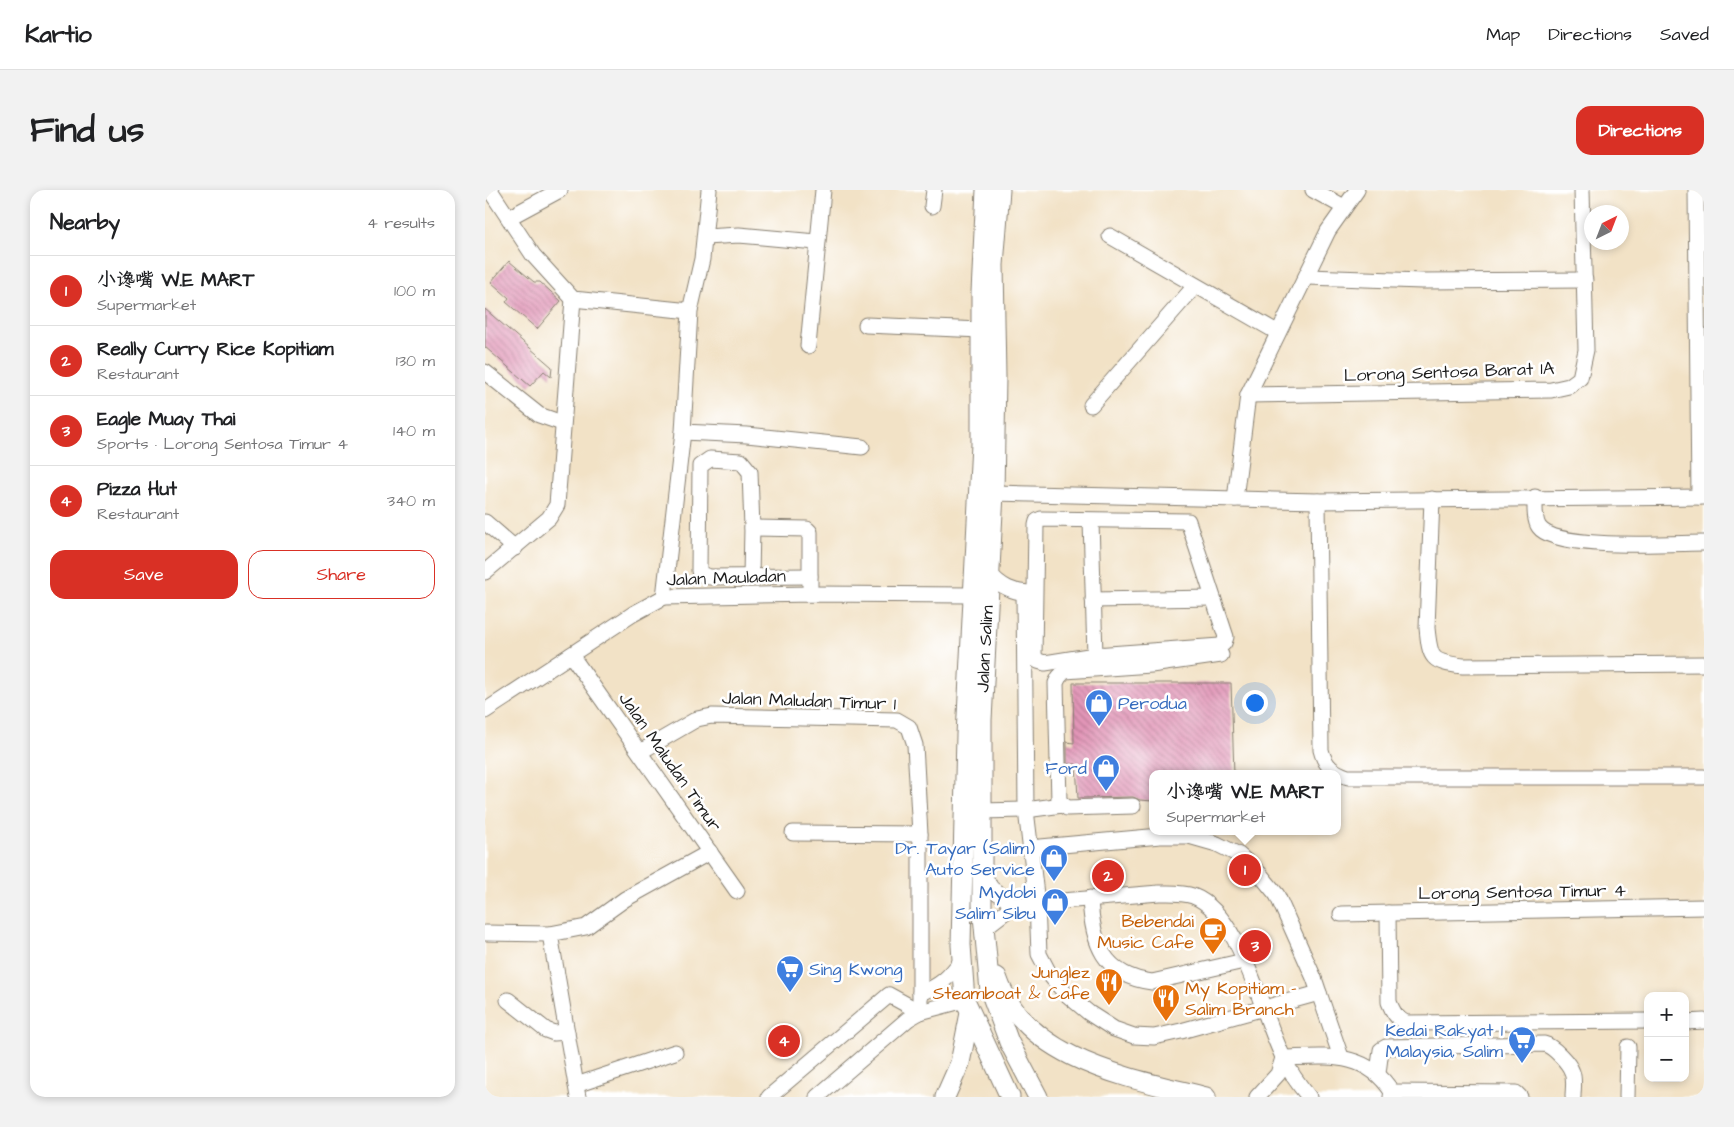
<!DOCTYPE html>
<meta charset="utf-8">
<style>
:root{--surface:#fff;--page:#f2f2f2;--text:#202124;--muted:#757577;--line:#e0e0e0;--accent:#d93025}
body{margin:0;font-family:"Architects Daughter","LXGW WenKai TC",sans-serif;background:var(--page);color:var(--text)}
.controls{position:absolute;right:15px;bottom:15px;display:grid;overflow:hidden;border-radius:10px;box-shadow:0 2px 8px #0003}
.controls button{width:45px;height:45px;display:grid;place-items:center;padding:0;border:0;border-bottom:1px solid var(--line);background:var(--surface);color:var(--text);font:25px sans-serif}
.compass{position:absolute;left:1099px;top:15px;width:45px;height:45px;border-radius:50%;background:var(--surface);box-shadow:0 2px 8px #0003;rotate:42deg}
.you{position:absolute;left:769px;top:512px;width:18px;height:18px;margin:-12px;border:4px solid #fff;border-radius:50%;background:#1a73e8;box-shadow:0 0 0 8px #1a73e833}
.badge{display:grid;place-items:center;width:32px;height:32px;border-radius:50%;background:var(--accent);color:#fff;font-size:16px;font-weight:700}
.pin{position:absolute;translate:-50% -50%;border:2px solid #fff;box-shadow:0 1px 5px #0006}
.popup{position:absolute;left:664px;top:580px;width:192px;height:65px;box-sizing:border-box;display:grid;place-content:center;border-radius:10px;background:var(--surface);filter:drop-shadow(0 1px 4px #0005);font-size:16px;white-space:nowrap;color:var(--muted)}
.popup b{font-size:19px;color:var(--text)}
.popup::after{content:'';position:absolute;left:50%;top:100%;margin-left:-10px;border:10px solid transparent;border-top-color:var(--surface)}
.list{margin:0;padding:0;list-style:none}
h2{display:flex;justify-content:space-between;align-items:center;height:65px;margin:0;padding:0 20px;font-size:21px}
h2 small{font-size:16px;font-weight:400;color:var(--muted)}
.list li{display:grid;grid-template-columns:32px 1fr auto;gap:15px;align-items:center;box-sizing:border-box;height:70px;padding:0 20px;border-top:1px solid var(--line)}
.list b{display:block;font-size:19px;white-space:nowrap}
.list p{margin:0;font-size:16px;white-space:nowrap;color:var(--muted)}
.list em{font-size:16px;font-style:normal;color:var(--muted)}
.actions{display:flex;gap:10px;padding:15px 20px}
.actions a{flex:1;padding:11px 0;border:1px solid var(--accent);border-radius:15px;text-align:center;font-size:18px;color:var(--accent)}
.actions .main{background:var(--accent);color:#fff}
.map{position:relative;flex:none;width:1219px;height:907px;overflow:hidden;border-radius:15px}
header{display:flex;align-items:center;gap:30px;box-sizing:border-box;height:70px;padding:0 25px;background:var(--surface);border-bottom:1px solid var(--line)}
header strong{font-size:24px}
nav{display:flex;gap:28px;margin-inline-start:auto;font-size:18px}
.intro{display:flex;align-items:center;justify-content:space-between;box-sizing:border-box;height:120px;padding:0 30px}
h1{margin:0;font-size:35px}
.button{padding:12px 22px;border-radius:15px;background:var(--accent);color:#fff;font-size:18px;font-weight:700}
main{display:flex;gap:30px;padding:0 30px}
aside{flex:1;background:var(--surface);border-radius:15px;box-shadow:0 2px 8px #0003}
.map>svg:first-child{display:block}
.building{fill:url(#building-back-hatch)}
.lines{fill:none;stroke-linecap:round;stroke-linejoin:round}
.minor-casing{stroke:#877f71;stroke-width:17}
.major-casing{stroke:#877f71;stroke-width:21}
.minor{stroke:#fff;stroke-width:15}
.major{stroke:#fff;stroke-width:19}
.labels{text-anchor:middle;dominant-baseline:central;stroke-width:5;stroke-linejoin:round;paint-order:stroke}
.street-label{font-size:18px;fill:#1c1c1c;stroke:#fff}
.shop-label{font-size:18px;fill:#366cbe;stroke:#fff;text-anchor:end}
.food-label{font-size:18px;fill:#c56008;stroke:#fff;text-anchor:end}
</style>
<header>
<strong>Kartio</strong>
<nav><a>Map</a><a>Directions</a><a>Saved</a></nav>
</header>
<div class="intro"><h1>Find us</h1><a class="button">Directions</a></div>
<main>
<aside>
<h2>Nearby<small>4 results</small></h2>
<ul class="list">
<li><span class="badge">1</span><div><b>小谗嘴 W.E MART</b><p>Supermarket</p></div><em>100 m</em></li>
<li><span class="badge">2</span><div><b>Really Curry Rice Kopitiam</b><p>Restaurant</p></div><em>130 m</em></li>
<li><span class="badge">3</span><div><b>Eagle Muay Thai</b><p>Sports · Lorong Sentosa Timur 4</p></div><em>140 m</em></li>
<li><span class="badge">4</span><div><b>Pizza Hut</b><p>Restaurant</p></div><em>340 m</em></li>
</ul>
<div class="actions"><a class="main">Save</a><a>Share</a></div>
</aside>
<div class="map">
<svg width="1219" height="907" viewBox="0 0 1219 907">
<defs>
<pattern id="building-back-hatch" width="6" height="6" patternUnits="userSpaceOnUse" patternTransform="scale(1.25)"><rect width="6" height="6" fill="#e295b7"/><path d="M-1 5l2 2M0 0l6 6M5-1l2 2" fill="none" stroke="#b67994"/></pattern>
</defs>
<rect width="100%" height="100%" fill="#fff"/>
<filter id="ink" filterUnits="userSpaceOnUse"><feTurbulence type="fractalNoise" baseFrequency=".02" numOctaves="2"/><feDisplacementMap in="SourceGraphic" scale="10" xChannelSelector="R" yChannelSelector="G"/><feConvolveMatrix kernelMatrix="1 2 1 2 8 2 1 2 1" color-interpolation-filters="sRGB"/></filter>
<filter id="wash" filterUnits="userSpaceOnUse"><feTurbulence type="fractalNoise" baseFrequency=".0096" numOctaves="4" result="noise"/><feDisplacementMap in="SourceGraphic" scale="20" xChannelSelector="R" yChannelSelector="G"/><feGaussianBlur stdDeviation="1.12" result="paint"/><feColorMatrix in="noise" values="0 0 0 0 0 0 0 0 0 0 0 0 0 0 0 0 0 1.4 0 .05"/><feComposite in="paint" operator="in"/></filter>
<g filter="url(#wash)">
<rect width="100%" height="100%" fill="#f2e2c6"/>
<g id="blocks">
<g class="building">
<path d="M24,71L49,92H55L76,111L52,139L21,112L24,108L6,92Z"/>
<path d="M0,119L67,177L66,187L59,181L45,196L0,157Z"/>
<path d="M588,493H746L749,584H668V611L655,610L648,607L593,608L591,574H582V552L589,553Z"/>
</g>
</g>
</g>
<g filter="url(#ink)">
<use href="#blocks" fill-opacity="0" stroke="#877f71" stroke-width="1"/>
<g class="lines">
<g class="minor-casing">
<g id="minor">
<path d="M5,0L48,65L88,109L205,121"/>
<path d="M828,0L859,17"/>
<path d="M1211,0L1214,307"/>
<path d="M447,16L449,0"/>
<path d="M25,27L75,0"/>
<path d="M625,46L792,142"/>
<path d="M220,47L254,45L331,52"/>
<path d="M823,87L937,91L1100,90"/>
<path d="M381,135L496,140"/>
<path d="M323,156L338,0"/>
<path d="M0,182L54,225L77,233"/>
<path d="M763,205L1066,200L1084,196L1095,188L1101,160L1097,0"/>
<path d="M606,215L710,96"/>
<path d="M198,242L262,245L377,257"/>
<path d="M509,303L833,311L1219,307"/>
<path d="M1050,307C1050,316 1049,330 1054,337C1071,361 1188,353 1219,353"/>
<path d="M750,309L763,205L843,41L872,0"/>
<path d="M947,309L942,438C945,469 946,472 978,476L1219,474"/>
<path d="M833,311L836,560C840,576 848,582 863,587H1219"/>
<path d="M556,329L703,331L741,447L739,453L735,456L610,465L560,473L553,471L549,466L551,335L552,331Z"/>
<path d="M606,331L610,465"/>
<path d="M0,332L30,358"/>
<path d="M267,338L322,339L325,342V396"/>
<path d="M0,382L64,328L72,315L88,109"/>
<path d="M504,383C516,397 528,403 548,403"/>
<path d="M266,386L267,338L265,282L256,271L225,269L215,276L214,381L218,385L225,387L325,386"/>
<path d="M539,403L541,620L552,713L554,764L565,785L580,803L604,823L629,839L649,846L669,847L696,841L834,803L829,788L792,705L774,683L754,665L732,654L704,646H675L545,658"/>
<path d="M179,407L198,242L205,121L217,69L224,0"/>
<path d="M608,410L728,408"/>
<path d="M86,465L252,701"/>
<path d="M0,521L148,424L179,407L326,404L487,405"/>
<path d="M155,562L212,529L227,526L412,530L424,537L430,555L435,644V822"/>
<path d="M648,616L582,618L574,611L571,493L574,487L580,481L666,475L736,465"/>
<path d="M496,621L541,620L577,615"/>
<path d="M308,643L435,644"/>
<path d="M497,682L506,698L529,715"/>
<path d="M605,708C607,752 618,786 667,792L759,771"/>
<path d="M903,723L904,812C908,822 911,828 921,833L1163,831"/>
<path d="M856,724L1219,717"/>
<path d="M498,739L529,715L674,703C686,703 697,702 708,706C756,724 777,826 799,869C805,883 814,895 824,907"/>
<path d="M0,743L65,744L101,737L140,709L225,662"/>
<path d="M65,744L93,907"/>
<path d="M435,803C455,797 465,786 477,770"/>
<path d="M834,803L856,867"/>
<path d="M23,810L61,840L69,843L82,842"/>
<path d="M1200,832L1219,831"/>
<path d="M798,868C841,867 881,860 907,902"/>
<path d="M893,883L896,860L901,857L1059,854C1068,856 1084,873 1087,882C1090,890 1088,899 1088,907"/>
<path d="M91,895L190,862"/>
<path d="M284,907L404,805L435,822"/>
<path d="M332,907L423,829L435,822L480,810"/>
<path d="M772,907L793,884L798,868"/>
<path d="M906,907L907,902L1031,903L1035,907"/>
<path d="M1142,907L1143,857"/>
</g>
</g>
<g class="major-casing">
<g id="major">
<path d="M501,0L496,103V254L481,545L476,755L480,810L525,907"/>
<path d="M515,0L509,75L511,187L509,303L497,530V715L505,801L524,852L553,907"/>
<path d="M512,787C540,871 646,888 721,907"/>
<path d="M460,907L475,873L485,823"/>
</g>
</g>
<use href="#minor" class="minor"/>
<use href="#major" class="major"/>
</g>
</g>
<defs>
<g id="shop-pin" transform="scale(1.4375)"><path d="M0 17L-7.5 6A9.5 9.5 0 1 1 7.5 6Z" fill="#3f7fe0" stroke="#fff"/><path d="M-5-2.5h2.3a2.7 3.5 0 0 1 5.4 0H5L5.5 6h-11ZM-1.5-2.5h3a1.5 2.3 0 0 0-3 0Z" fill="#fff"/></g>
<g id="cafe-pin" transform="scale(1.4375)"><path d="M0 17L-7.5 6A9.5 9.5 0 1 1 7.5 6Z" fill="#e8710a" stroke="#fff"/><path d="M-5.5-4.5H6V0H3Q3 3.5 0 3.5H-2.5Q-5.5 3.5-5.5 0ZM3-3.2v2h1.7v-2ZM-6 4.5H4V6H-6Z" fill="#fff"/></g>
<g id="supermarket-pin" transform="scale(1.4375)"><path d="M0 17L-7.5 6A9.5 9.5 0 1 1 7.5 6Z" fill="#3f7fe0" stroke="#fff"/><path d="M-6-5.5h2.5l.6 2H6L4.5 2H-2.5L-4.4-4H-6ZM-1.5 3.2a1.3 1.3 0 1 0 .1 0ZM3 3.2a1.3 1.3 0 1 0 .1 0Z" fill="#fff"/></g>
<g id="restaurant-pin" transform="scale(1.4375)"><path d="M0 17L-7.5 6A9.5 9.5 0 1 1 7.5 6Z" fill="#e8710a" stroke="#fff"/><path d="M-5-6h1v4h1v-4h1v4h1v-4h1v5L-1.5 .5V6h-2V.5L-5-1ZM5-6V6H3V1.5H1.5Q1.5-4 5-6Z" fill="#fff"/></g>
</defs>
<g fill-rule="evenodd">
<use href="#shop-pin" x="614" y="513"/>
<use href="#shop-pin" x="621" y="578"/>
<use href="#shop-pin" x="569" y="668"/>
<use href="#shop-pin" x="570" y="712"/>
<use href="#cafe-pin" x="728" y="741"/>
<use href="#supermarket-pin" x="305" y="779"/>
<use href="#restaurant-pin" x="624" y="792"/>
<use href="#restaurant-pin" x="681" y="808"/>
<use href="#supermarket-pin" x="1037" y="850"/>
</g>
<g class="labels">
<g class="street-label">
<text transform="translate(964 182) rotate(-2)">Lorong Sentosa Barat 1A</text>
<text transform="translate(241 388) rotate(-2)">Jalan Mauladan</text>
<text transform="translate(500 459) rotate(-87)">Jalan Salim</text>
<text transform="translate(324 511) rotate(2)">Jalan Maludan Timur 1</text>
<text transform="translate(185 572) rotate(55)">Jalan Maludan Timur</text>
<text transform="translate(1037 702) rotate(-1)">Lorong Sentosa Timur 4</text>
</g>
<g class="shop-label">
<text x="633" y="513" text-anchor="start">Perodua</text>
<text x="602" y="578">Ford</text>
<text x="550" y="658">Dr. Tayar (Salim)<tspan x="550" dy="21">Auto Service</tspan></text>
<text x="551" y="702">Mydobi<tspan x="551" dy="21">Salim Sibu</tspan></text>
<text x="324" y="779" text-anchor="start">Sing Kwong</text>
<text x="1018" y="840">Kedai Rakyat 1<tspan x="1018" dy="21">Malaysia, Salim</tspan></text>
</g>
<g class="food-label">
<text x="709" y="731">Bebendai<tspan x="709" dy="21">Music Cafe</tspan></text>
<text x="605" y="782">Junglez<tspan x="605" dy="21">Steamboat &amp; Cafe</tspan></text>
<text x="700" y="798" text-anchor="start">My Kopitiam -<tspan x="700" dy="21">Salim Branch</tspan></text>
</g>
</g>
</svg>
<div class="controls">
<button>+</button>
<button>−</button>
</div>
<svg class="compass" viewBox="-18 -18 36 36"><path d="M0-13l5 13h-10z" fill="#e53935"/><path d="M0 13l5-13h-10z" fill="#757577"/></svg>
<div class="you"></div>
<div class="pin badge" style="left:760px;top:680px">1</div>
<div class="popup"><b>小谗嘴 W.E MART</b>Supermarket</div>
<div class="pin badge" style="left:623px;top:686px">2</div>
<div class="pin badge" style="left:770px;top:756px">3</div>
<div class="pin badge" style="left:299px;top:851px">4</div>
</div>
</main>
